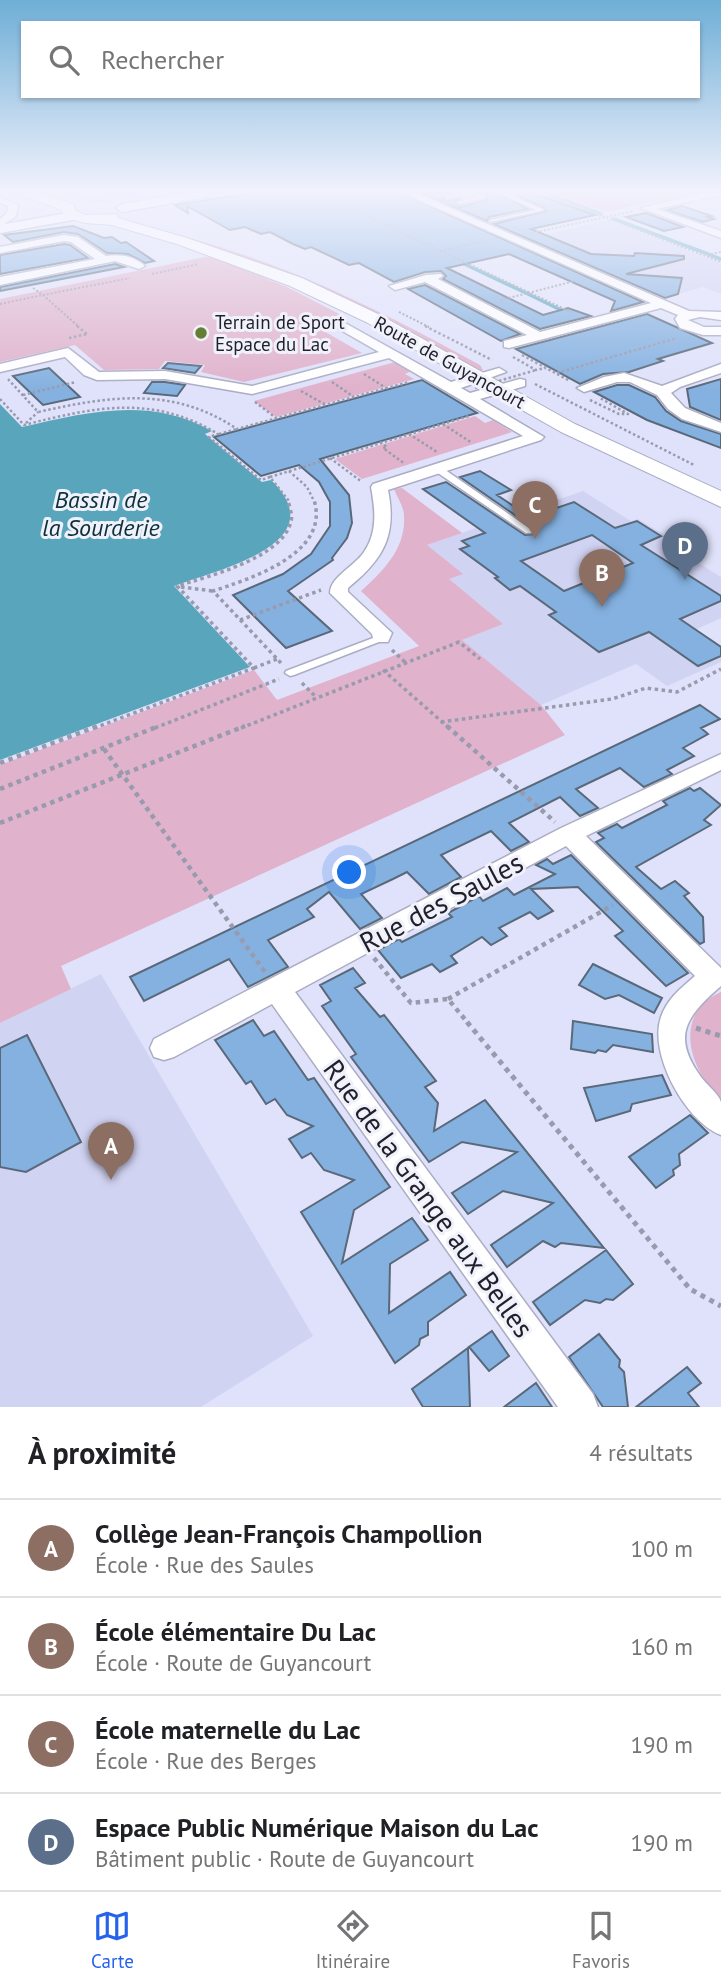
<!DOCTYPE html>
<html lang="fr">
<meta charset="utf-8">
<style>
:root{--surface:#fff;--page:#f6f6f6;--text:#202124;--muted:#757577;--line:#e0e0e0;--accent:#2563eb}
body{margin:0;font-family:"PT Sans",sans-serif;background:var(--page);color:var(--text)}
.you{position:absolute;left:350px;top:873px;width:24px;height:24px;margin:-18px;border:5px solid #fff;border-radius:50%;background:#1a73e8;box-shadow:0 0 0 10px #1a73e833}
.badge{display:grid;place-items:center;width:46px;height:46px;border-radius:50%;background:var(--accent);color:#fff;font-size:23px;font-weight:700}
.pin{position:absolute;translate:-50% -58px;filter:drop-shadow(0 2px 4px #0008)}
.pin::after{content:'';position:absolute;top:37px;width:24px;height:21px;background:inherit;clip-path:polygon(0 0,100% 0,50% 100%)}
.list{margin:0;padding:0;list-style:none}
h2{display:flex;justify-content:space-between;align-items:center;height:91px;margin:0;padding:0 28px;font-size:30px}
h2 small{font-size:23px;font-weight:400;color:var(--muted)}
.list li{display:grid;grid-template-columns:46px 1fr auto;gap:21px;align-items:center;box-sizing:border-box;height:98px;padding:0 28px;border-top:2px solid var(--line)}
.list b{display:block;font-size:26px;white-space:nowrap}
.list p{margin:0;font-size:23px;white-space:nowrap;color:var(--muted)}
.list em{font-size:23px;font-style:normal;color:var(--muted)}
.icon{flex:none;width:38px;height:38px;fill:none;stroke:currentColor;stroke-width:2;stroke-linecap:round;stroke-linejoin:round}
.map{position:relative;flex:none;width:721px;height:1407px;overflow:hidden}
.search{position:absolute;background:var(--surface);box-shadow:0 2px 5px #0004;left:21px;right:21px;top:21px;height:77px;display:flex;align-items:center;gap:18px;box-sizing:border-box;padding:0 24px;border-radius:0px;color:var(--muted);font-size:26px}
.sheet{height:483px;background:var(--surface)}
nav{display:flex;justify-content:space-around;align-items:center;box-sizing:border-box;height:98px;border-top:2px solid var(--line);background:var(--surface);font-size:19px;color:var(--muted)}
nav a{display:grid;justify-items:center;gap:4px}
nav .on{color:var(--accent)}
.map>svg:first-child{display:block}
.built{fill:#d1d3f2}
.green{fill:#e0b2cb}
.water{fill:#59a6bc}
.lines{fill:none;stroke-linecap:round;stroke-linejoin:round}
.stream{stroke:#59a6bc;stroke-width:3.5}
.building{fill:#85b1e0;stroke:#59697a;stroke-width:2;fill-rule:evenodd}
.service-casing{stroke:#abadc4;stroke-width:3}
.minor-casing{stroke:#abadc4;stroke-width:3}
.tertiary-casing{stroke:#abadc4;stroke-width:3}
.secondary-casing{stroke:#abadc4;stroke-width:2}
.path-far4{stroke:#989aad;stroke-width:2;stroke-dasharray:2 2;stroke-linecap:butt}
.path-far3{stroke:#989aad;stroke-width:2.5;stroke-dasharray:2.5 2.5;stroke-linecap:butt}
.path-far2{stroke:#989aad;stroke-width:3.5;stroke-dasharray:3.5 3.5;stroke-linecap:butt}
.path-far1{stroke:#989aad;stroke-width:4.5;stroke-dasharray:4.5 4.5;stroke-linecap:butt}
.path{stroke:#989aad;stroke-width:5;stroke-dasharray:5 5;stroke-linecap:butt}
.service{fill:#fff;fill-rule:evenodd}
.minor{fill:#fff;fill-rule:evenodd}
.tertiary{fill:#fff;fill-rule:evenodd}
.secondary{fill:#fff;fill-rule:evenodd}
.path-bridge{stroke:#989aad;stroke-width:2.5;stroke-dasharray:2.5 2.5;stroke-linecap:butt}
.poi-dot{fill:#647f32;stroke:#f0f1fb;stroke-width:2.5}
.labels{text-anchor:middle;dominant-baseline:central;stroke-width:6;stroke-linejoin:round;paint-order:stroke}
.far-poi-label{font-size:19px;fill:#1f2029;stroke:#f0f1fb;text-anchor:start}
.far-street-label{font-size:19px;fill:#1f2029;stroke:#f0f1fb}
.water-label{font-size:24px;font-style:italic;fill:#0a303a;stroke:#f0f1fb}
.near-street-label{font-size:28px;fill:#1f2029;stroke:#f0f1fb}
</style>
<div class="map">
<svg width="721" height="1407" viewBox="0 0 721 1407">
<rect width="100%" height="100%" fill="#e0e2fb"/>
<g class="built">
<path d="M608,220L721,263V294L703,287L666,298L527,239Z"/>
<path d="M583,491L631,521L638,519L675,541L668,544L721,577V618L695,630L721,647V662L667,686L636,664L541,705L462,640L502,624L448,579L462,574L427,545Z"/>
<path d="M101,974L313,1336L201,1407H0V1023Z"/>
</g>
<g class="green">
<path d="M555,193H678L684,195L606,212Z"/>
<path d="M134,223C193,238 251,255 307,279C367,304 423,334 480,365L483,370L479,372L366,311Z"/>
<path d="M210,256L287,287L347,318L315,326L362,353L244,382L201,372L205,365L165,361L159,369L104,370L75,345L0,362V299Z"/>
<path d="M395,362L411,371L405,374L414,379L276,417L254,401Z"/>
<path d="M475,416L485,423L493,420L512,432L362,479L335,459Z"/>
<path d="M402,488L462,533L427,545L463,574L449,579L503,624L462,640L541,705L565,735L61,966L71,989L0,1023V765L254,670L277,700L419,646L361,591C383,571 406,549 404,516C404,507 397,497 394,489Z"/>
<path d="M721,992V1100C690,1071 671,1014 721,992Z"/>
</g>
<path class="water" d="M0,404L22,427C88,412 150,396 212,431L205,434L262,482L271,480C337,544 216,570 174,586L250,667L0,760Z"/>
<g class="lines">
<g class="stream">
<path d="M546,193L601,214"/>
<path d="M614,219L708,254"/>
<path d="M710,255L721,259"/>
<path d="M458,261L526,293"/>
<path d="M528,294L567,313"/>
</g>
</g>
<g class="building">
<path d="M251,193H401L643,302L611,311L615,301L509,254L447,268L543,315L568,308L591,316L540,329L443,279L446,276L441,271L425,272L394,282L359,263L349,265L311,247L305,249L293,244L270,232L261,234L245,227L230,230L187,206L188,213L175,205Z"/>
<path d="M422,193H452L442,198L447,201L462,198L455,200L460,207L487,200L488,196L483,193H497L528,209L489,217L487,221Z"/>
<path d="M533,193L595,215L531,229L591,254L634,256L635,253L684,256V259L626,274L682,278L678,294L665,298L494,224L546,211L545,208L518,196Z"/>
<path d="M682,206L712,216L708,217L714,219L703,222L667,210Z"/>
<path d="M646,213L683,227L664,231L626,217Z"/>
<path d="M73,226L104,238L112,237L121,243L126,242L154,261L145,263L128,254L107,253L78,234L64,232L13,242L4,235Z"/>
<path d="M64,244L70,245L88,258L0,274V255Z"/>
<path d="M115,264L124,267L0,291V287Z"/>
<path d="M425,285L520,334L501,341L408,289Z"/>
<path d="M647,314L712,343L658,359L663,361L629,372L603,374L580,384L516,349Z"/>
<path d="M168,363L201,366L195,373L163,368Z"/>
<path d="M49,368L80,397L43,405L13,376Z"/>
<path d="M721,379V420L690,407L687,389Z"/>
<path d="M422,380L477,413L320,459L349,495L352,523L347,538L332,558L333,560L288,591L332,631L286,648L233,595L283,574L311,554L330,526V502L319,482L299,465L261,476L214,437Z"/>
<path d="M152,382H165L185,385L177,396L144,393Z"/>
<path d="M617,385H629L655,397L666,411L681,421L721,434V448L647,420L594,392Z"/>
<path d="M480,471L511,490L497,495L530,517L574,502L615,528L637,521L661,536L641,545L721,596V601L680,619L721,647V656L698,666L649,632L599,652L549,615L556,612L520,586L510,590L495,578L498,577L460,549L469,546L462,541L485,533L423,489L446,482L525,535L534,534L535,529L460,477ZM592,535L633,563L564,591L521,561Z"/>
<path d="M700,705L720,719L701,728L708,734L683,748L694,756L667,770L672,774L644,787L620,768L576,789L598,808L580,816L560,797L509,823L529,842L511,851L491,831L441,855L461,877L429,894L407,872L393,879L361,894L382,918L360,929L329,892L307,909L314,917L268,940L288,967L248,987L229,959L144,1001L130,977Z"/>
<path d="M690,788L694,791L700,788L721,805L704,820L711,825L636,867L661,889L675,881L689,893L684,896L703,917L704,942L700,944L596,842L604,838L598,833L617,824L622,828L667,805L663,801Z"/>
<path d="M571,855L688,973L666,986L615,936L623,931L578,887L531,889L553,911L538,919L530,912L499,928L507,936L491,945L482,937L451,956L457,963L440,972L432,964L401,978L378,950L399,939L402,942L452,917L448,913L479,896L483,901L507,888L514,895L555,874L536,865L547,859L553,864Z"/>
<path d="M593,964L662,998L654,1013L619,995L605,999L579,985Z"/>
<path d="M353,968L365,983L355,988L380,1017L384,1015L436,1081L425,1087L438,1103L434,1131L485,1100L604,1248L561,1243L555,1247L543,1241L507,1267L491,1245L553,1203L503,1191L468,1214L452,1193L517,1152L462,1142L429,1162L351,1057L356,1054L322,1006L331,1001L320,985Z"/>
<path d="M253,1020L264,1036L274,1031L308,1080L314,1078L390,1187L354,1210L342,1263L412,1218L428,1240L390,1264L389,1313L450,1272L466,1295L428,1322V1335L420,1339L419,1345L395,1363L301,1212L354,1180L324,1170L311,1153L302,1158L289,1139L313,1126L287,1115L275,1099L266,1104L251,1081L246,1084L215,1040Z"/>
<path d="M573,1021L652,1034L653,1052L613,1045L606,1052L598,1050L595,1053L571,1049Z"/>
<path d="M27,1035L81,1142L26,1172L0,1167V1048Z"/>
<path d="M662,1075L671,1095L632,1104L630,1111L596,1121L584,1088Z"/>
<path d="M690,1115L708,1133L679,1154L680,1165L673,1170L674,1175L656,1188L629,1157Z"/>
<path d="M606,1250L633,1284L613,1300L606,1299L600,1303L585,1300L550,1325L533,1302Z"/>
<path d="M492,1331L509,1356L489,1371L469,1347Z"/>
<path d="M599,1334L620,1360L619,1367L624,1372L628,1407H603L569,1357Z"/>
<path d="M468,1348L470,1407H423L412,1389Z"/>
<path d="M687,1367L701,1383L688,1393L699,1407H636Z"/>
<path d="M536,1383L552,1407H504Z"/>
</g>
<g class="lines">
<g class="service-casing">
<g id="service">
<path d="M463,193H477L486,197L459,204L457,202L479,197L471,194L447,198L445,197Z"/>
<path d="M499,193H505L544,210L490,222V220L536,210Z"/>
<path d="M435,467H441L533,531L532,533H526L435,471Z"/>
<path d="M381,635L384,636L386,638L384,640L294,675L290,676L285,673L286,671Z"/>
</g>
</g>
<g class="minor-casing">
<g id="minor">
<path d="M403,193H416L689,311L721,312V320L700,317L688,320L704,327H721V335H703L680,328L675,319L678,315L661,308L509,348L504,347V341L527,335L425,282L395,290L389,286L426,275L441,274L443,276L438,279L540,332L651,303Z"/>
<path d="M703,193H721V198L714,196L657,209L721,231V238L641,208Z"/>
<path d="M0,197L18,205L16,216L0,227V219L7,213L8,206L0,203Z"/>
<path d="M64,235L78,237L106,256C121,254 134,256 145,266L139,269L115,261L0,285V277L95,259L71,242L64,241L0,253V247Z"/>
<path d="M336,318L451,382L499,368L506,372L461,388L470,393L520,379L525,380V386L480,399L544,437L541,440L388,490C397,535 384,559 348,588V592L392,633L388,642H374L372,634L330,593C330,577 355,566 364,552C378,532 375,509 371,487L373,484L523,436L389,358L252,394L165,379L97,380L84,375L65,357L0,372V364L68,348L99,372L165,371L252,386L379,352L332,325L330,322Z"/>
<path d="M721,364V373L680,387L671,393L685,408L721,423V432L682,419L668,409L657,395L630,382H617L584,392L577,388L604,377L624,373L662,386Z"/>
<path d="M721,754V770L586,836L721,968V986C688,1015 670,1035 701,1077C706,1084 719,1094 721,1102C721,1111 721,1125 721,1135C686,1122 648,1054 661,1017C667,999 681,988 695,976L566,846L295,992L593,1394L598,1407H558L272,1004L174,1057L164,1060L154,1057L150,1048L154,1039L561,828Z"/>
</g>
</g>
<g class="tertiary-casing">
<g id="tertiary">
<path d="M187,193H213L207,197L122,212L116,208L122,204Z"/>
<path d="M73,212L78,213V219L0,233V225Z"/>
</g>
</g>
<g class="secondary-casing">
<path id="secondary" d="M15,193H36L73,204L76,211L86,215L116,214L118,218L187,238L302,278L380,315L575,424L721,491V507L561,432L368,323L290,286L177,244L112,225L85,223L65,217L62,210Z"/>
</g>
<g class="path-far4">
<path d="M317,193L571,312"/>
<path d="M543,193L721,262"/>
<path d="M80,196L99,198"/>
<path d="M83,200L110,201"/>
<path d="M532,233L634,211"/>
<path d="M440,251L486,241"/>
<path d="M707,255L721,252"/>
<path d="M152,274L199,264"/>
<path d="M33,288L43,295L130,278"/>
<path d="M501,300L575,281"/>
<path d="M0,304L43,295L79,327"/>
<path d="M399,312L429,327"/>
</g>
<g class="path-far3">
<path d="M77,326L87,334"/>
<path d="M425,326L492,360"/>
<path d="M69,338L87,334"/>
<path d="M522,355L570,381"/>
<path d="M513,357L536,370L546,368"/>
<path d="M557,373L677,338"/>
<path d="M364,374L386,388"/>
<path d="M8,379L38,412C110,396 173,386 237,429L409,382"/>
<path d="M332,382L354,397"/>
<path d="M535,384L694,465"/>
<path d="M301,391L326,405"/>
<path d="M23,395L76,382"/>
<path d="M0,399L24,425C95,407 152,394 218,434L209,437L261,480L270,477L289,501"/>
<path d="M590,400L619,414H628L600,398"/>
<path d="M255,402L276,418"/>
<path d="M26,423L38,412"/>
<path d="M443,424L472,443"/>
<path d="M219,434L237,429"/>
<path d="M409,434L437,452"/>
<path d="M380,442L387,447L383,448L405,464"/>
<path d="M330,458L362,482"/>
<path d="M289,471L307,487L314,501"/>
<path d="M270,477L469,416"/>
</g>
<g class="path-far2">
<path d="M181,587L213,591"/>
<path d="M240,620L321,590"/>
<path d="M392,650L405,662"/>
<path d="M281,663L213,591C249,579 331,554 314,500"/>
<path d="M254,668L277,659"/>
<path d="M383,670L449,728"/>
<path d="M302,683L316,697"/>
<path d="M441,722L612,699L646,688L677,692L721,669"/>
<path d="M94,728L254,668L177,586C209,576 283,558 291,521C293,515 289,506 288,500"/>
<path d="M155,728L279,679"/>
<path d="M241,728L459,642L480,659"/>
</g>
<g class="path-far1">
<path d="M447,726L555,822"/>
<path d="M104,749L265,972"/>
<path d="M0,763L98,726"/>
<path d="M0,789L159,726"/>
<path d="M0,823L245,726"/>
<path d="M374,958L411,1003L448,999L468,1023"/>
<path d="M448,999L613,905"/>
</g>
<g class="path">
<path d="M467,1022L690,1289L721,1306"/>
<path d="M696,1028L721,1036"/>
</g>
<use href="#service" class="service"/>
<use href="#minor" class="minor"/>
<use href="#tertiary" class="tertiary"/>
<use href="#secondary" class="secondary"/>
<path class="path-bridge" d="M475,388L536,370"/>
</g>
<linearGradient id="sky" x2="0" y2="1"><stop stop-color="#6faed6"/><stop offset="0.49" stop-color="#f1f2fd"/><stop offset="1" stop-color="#f1f2fd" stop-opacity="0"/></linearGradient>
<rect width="721" height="390" fill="url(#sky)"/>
<circle class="poi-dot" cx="201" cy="333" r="7"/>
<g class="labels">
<g class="far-poi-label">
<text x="215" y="322">Terrain de Sport<tspan x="215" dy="22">Espace du Lac</tspan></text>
</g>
<g class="far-street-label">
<text transform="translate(450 362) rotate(29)">Route de Guyancourt</text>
</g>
<g class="water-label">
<text x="101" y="499">Bassin de<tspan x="101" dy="28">la Sourderie</tspan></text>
</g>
<g class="near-street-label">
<text transform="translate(441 902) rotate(-28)">Rue des Saules</text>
<text transform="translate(429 1198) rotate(54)">Rue de la Grange aux Belles</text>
</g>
</g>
</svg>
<div class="you"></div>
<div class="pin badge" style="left:111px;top:1180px;background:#8d6e63">A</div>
<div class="pin badge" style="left:602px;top:607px;background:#8d6e63">B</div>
<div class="pin badge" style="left:535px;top:539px;background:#8d6e63">C</div>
<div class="pin badge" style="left:685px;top:580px;background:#5c6f8a">D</div>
<div class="search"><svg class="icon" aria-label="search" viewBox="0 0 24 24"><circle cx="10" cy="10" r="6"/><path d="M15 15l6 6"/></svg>Rechercher</div>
</div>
<section class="sheet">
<h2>À proximité<small>4 résultats</small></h2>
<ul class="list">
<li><span class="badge" style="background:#8d6e63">A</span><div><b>Collège Jean-François Champollion</b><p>École · Rue des Saules</p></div><em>100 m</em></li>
<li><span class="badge" style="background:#8d6e63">B</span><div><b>École élémentaire Du Lac</b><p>École · Route de Guyancourt</p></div><em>160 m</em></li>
<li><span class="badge" style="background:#8d6e63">C</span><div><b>École maternelle du Lac</b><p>École · Rue des Berges</p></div><em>190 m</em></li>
<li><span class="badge" style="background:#5c6f8a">D</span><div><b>Espace Public Numérique Maison du Lac</b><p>Bâtiment public · Route de Guyancourt</p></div><em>190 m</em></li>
</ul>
</section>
<nav>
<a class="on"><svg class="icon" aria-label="map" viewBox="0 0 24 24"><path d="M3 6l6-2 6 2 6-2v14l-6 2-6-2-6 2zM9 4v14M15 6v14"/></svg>Carte</a>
<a><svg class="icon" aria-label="directions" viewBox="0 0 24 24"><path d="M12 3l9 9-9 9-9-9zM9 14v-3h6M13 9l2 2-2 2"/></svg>Itinéraire</a>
<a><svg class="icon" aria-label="saved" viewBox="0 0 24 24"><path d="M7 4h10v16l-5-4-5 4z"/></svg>Favoris</a>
</nav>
